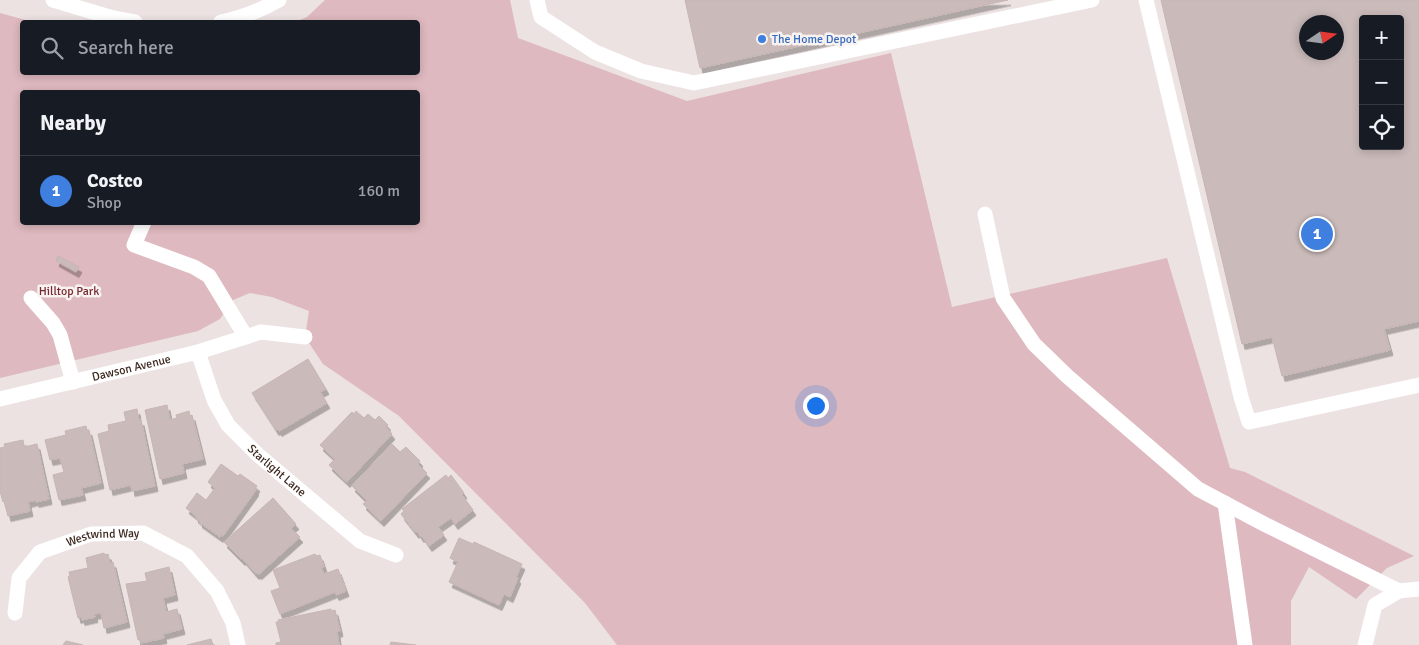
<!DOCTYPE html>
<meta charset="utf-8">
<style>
:root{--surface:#171b24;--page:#242831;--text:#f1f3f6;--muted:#9ea1a6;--line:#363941;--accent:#0b8043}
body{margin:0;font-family:Signika,sans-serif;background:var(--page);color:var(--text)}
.controls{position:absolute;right:15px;top:15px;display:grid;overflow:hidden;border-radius:5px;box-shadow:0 2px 8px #0003}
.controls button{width:45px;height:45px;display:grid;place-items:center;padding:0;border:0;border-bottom:1px solid var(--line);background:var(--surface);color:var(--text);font:25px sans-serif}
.compass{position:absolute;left:1299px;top:15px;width:45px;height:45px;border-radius:50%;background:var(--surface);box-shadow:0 2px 8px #0003;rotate:77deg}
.you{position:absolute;left:815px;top:405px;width:18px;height:18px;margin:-12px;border:4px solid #fff;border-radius:50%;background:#1a73e8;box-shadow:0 0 0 8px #1a73e833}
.badge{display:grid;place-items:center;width:32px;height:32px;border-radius:50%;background:var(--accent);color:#fff;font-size:16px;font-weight:700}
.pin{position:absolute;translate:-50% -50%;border:2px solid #fff;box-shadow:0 1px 5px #0006}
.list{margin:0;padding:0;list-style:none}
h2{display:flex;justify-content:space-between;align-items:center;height:65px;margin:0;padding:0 20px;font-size:21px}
h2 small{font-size:16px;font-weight:400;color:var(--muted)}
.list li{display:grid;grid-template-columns:32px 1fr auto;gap:15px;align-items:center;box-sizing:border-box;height:70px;padding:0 20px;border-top:1px solid var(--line)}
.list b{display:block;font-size:19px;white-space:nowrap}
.list p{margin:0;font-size:16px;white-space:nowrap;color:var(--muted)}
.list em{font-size:16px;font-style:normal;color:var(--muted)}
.icon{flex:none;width:28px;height:28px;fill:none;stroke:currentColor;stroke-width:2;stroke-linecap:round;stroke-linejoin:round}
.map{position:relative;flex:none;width:1419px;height:645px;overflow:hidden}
.search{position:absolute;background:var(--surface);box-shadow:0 2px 8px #0003;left:20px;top:20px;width:400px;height:55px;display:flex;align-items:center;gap:12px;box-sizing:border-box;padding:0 18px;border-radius:5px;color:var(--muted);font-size:19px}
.panel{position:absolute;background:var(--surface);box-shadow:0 2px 8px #0003;left:20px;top:90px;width:400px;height:135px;border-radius:5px}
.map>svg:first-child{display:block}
.green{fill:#deb9bf;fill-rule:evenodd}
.building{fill:#cabbba;stroke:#c6b5b3;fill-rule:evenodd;filter:url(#shadow)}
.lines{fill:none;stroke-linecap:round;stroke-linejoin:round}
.minor{stroke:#fff;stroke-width:15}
.shop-dot{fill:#3f7fe0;stroke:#f8f2f1;stroke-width:2}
.labels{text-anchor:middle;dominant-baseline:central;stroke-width:5;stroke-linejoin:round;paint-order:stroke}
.shop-label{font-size:12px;fill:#366cbe;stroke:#f8f2f1;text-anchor:start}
.park-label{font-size:12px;fill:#75292e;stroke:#f8f2f1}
.street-label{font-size:12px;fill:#3d2920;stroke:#f8f2f1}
</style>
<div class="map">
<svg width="1419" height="645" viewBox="0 0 1419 645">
<defs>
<filter id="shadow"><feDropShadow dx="3" dy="5.5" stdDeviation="0" flood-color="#0004"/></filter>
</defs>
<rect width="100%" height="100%" fill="#ece2e1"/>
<path class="green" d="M325,0H510L518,38L687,101L891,53L952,307L1167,258L1230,468L1245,472L1414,556L1387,568L1356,599L1309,567L1291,601V645H617L585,603L399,416L323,364L305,337L309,311L272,297L250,293L233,300L220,319L198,331L0,378V13L33,22H22V72H418V22H295L307,17ZM22,92H418V222H22Z"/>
<g class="building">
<path d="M685,0H1008L700,68Z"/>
<path d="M1161,0H1419V321L1384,329L1390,350L1282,376L1272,337L1242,344ZM1363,19H1400V146H1363ZM1306,22H1336V52H1306Z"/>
<path d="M58,256L79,267L76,272L56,261Z"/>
<path d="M308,359L326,389L320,392L327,403L279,431L278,429L276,430L252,393Z"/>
<path d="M167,405L170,420L177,418L176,415L189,411L190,416L192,415L203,459L182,464L184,473L160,479L145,410Z"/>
<path d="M137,409L139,421L141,420L155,486L132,491L131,485L110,490L98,434L109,431L108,425L126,421L124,412Z"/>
<path d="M356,411L364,418L368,414L375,420L379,416L388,425L386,427L392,434L347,482L329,465L335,459L320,445L352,412L354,414Z"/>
<path d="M86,426L87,430H89L101,483L81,488L83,495L59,500L53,475L64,472L60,458L50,460L45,440L66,435L65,431Z"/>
<path d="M23,440L24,447L37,444L49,499L36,502V500L28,502L30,511L8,516L4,501L3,502L0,491V448L5,447L4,444Z"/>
<path d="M392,444L400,452L406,447L420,461L418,464L427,473L381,521L363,504L367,501L352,486Z"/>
<path d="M221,464L238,476L240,474L257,486L255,489L256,490L223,536L221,535L220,537L199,522L200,521L195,517L196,516L186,508L197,493L206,500L215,488L208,482Z"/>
<path d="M446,475L448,478L451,475L464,493L462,495L473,510L455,524L451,518L438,527L444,535L429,546L422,536L421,537L417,531L416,533L401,514L404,511L402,509Z"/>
<path d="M273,498L296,524L291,528L300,537L259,574L257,573L256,574L243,559L242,560L224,542Z"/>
<path d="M459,538L473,544L474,542L522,564L516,577L518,578L510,597L504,594L499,605L449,582L458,562L450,558Z"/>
<path d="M104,553L105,555L108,554L110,563L113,562L127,622L104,628L101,613L94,614L95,617L82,620L81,617L78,618L68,577L70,576L69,572L88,568L86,558Z"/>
<path d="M315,554L316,556L320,555L324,567L321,568L324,574L338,569L346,591L336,595L335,592L280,614L271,591L280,588L273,570Z"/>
<path d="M169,567L175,595L163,598L166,612L177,609L182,629L163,634L164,638L141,643L140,639L138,640L126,584L147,581L145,573Z"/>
<path d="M331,609V611L335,610L340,631L337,632L339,645H276V643L281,642L276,622H279L278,620Z"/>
<path d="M211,639L213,645H187Z"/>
<path d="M66,641L83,645H63Z"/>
<path d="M391,642L416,645H390Z"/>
</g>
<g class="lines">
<g class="minor">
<path d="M53,0L113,18L135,22"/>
<path d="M537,0L541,17L595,52L641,71L694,83L1092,0"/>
<path d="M1146,0L1241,397L1249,422L1419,385"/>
<path d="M221,22C242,18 261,10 279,0"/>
<path d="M985,214L1003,298L1034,344L1067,376L1198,489L1266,525L1399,591"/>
<path d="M144,222L134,245L194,267L209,276L246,337"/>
<path d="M31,298L53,323L60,335L73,382"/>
<path id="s1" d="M198,352L214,400L228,425L257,454L360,541L396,555"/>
<path id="s2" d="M0,399L198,352L261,332L305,337"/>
<path d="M1225,503L1245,645"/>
<path id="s3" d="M15,613L19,578L40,552L91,534L143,533L187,556L217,591L233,623L238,645"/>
<path d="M1365,645L1375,605L1399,591L1419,589"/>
</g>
</g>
<circle class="shop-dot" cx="762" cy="39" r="5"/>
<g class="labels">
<g class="shop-label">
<text x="772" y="39">The Home Depot</text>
</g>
<g class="park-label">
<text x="69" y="291">Hilltop Park</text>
</g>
<g class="street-label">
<text stroke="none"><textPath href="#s2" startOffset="135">Dawson Avenue</textPath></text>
<text stroke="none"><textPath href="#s1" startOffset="146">Starlight Lane</textPath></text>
<text stroke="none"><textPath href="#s3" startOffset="134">Westwind Way</textPath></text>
</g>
</g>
</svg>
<div class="controls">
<button>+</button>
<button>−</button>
<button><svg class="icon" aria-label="locate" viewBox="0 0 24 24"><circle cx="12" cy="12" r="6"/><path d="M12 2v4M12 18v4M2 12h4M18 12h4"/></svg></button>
</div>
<svg class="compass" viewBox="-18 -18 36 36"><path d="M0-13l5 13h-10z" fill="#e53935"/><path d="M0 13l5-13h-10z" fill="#9ea1a6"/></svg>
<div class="you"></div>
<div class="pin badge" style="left:1317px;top:234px;background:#3f7fe0">1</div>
<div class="search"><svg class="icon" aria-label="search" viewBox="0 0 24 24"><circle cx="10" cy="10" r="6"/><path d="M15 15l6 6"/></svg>Search here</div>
<section class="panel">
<h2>Nearby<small></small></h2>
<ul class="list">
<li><span class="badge" style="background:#3f7fe0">1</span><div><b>Costco</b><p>Shop</p></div><em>160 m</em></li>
</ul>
</section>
</div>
